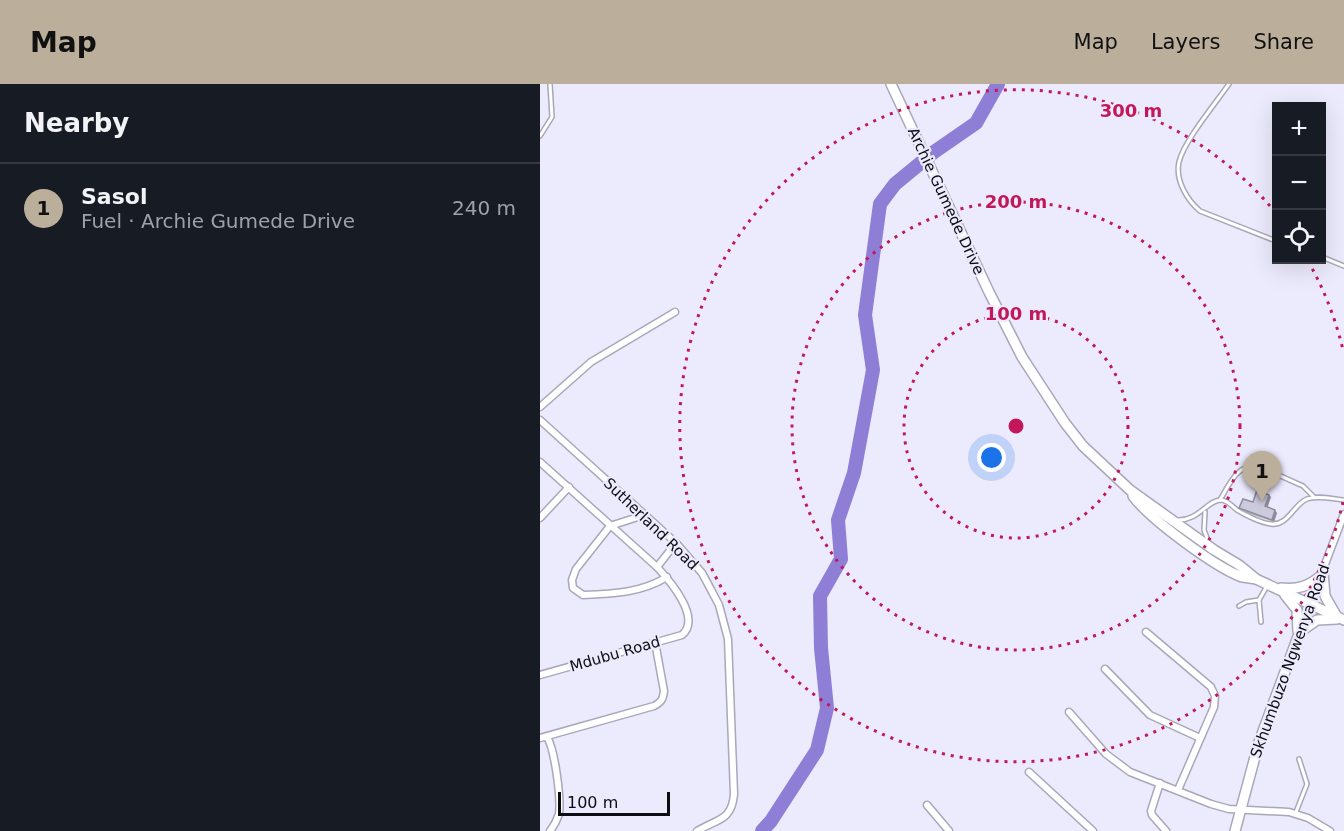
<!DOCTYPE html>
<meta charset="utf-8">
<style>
:root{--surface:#171b24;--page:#242831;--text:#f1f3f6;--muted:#9ea1a6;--line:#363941;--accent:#bbaf9c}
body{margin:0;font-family:"DejaVu Sans",sans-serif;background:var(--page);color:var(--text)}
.controls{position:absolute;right:18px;top:18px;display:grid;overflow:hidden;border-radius:0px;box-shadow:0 6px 24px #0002}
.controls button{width:54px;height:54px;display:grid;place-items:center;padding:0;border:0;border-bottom:2px solid var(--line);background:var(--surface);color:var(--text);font:30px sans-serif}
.scale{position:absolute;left:18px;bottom:15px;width:112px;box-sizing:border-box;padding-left:6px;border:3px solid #0d0c12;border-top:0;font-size:16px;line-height:21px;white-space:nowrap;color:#0d0c12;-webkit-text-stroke:4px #eceafd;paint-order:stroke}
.you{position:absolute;left:452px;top:374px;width:21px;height:21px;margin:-15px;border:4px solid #fff;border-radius:50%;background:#1a73e8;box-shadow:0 0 0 9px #1a73e833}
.badge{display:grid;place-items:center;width:39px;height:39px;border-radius:50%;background:var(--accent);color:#111;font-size:20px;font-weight:700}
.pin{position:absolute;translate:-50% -50px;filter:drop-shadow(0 2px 3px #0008)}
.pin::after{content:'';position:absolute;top:32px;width:21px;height:18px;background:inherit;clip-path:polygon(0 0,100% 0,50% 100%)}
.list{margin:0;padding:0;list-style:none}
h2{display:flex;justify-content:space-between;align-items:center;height:78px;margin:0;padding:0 24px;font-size:26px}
h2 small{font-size:20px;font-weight:400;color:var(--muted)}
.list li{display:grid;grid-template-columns:39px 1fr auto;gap:18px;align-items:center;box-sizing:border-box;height:90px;padding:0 24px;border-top:2px solid var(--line)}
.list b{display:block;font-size:22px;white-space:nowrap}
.list p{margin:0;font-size:20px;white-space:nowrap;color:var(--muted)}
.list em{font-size:20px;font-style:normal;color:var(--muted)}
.icon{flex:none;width:33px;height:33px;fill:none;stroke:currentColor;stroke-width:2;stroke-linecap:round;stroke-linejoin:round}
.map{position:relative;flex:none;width:804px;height:747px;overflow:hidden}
header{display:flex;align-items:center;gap:36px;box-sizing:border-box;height:84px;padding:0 30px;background:var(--accent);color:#111}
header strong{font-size:28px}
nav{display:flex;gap:33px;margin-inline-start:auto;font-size:21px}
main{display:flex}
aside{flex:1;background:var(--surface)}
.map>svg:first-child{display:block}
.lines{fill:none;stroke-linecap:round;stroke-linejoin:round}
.river{stroke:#8f7ed6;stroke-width:14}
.lane-casing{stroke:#a9a7b9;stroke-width:6}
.street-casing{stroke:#a9a7b9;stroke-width:9}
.secondary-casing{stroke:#a9a7b9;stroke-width:12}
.lane{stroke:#fff;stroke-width:3}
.street{stroke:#fff;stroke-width:6}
.secondary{stroke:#fff;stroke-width:9}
.wall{fill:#afaebd}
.shaded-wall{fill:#8f8d9a}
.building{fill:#cccadc;stroke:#8f8d9a;stroke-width:1.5}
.ring{fill:none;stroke:#c2185b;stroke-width:3;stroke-dasharray:3 6}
.labels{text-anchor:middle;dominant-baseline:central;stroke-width:4.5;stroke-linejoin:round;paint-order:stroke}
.street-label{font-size:15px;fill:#0d0c12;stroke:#eceafd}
.centre{fill:#c2185b;stroke:#eceafd;stroke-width:3}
.ring-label{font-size:18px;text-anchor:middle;font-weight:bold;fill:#c2185b;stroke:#eceafd;stroke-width:4.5;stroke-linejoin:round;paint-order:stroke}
</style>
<header>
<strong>Map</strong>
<nav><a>Map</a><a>Layers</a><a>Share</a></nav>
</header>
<main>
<aside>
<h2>Nearby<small></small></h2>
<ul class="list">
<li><span class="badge">1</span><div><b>Sasol</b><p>Fuel · Archie Gumede Drive</p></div><em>240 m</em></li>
</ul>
</aside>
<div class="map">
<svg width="804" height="747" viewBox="0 0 804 747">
<rect width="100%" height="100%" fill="#eceafd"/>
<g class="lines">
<path class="river" d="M222,747L231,737L277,666L287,624L281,564L280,512L301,475L298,436L314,389L333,286L325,231L340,120L355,100L394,68L436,39L458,0"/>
<g class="lane-casing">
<g id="lane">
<path d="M689,0C675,20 644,57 639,78C635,96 647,116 660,127L736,157"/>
<path d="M0,52L12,33L10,0"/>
<path d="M782,173L804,182"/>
<path d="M680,416C689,401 696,382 716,381L763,402L774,413"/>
<path d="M665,428L664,446L669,459"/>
<path d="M636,436C658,438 667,416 681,416C687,416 692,422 697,426C705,431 721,439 731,440C748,442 754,420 767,415C778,411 793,415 804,416"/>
<path d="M719,516L721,538"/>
<path d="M699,522L706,518L719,516L727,502"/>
<path d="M756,728L767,700L759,675"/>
</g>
</g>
<g class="street-casing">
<g id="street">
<path d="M0,323L51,278L135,228"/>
<path d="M0,336L136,459L162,489L169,502L179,521L188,555L194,710C192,737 177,735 157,747"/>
<path d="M0,378L117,483C130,497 162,534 142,551L0,591"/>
<path d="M104,431L70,442L36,485L32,496L33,504L43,511C72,510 101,509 127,493"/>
<path d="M0,434L29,403"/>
<path d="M117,483L136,459"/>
<path d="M770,520L804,430"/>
<path d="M606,548L671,603L675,612L674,623L638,706"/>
<path d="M565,585L610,631L660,654"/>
<path d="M529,628L566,670L590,688L671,720L689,725L749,728L768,734L790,747"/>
<path d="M7,653C15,666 21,714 19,730C17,736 14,742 10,747"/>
<path d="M0,654L114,622C121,618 123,616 124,607L115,558"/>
<path d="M489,688L553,747"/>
<path d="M620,699L611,727L612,731L626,747"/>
<path d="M387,721L409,747"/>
</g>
</g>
<g class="secondary-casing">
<g id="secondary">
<path d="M351,0L449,208L482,273L525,339L543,362L590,406L674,466L699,481L716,495L804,536"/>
<path d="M593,412C610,435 675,483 702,493C706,494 712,494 716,495"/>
<path d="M783,488L785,512L797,533"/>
<path d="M741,504C758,506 769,502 782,491"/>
<path d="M745,511L757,526L758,547"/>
<path d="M761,547L777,536L797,535"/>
<path d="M695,747L719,658L770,520"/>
</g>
</g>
<use href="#lane" class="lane"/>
<use href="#street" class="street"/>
<use href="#secondary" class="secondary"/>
</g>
<path class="wall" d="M729,411L731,413L727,423L737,429L734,438L701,427L699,424Z"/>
<g class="shaded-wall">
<path d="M729,411L731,413L727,425L725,422Z"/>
<path d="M735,426L737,429L734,438L732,436Z"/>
</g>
<path class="building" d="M717,406L729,411L725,422L735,426L732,436L699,424L703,415L713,418Z"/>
<g class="ring">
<circle cx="476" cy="342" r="112"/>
<circle cx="476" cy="342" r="224"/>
<path d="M803 418A336 336 0 1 1 735 128M768 177A336 336 0 0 1 803 266"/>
</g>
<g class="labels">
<g class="street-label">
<text transform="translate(406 117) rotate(65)">Archie Gumede Drive</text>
<text transform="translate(111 440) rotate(44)">Sutherland Road</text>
<text transform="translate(75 570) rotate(-16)">Mdubu Road</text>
<text transform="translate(750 577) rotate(-70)">Skhumbuzo Ngwenya Road</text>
</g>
</g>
<circle cx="476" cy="342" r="9" class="centre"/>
<g class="ring-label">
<text x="591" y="33">300 m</text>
<text x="476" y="124">200 m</text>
<text x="476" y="236">100 m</text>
</g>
</svg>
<div class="controls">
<button>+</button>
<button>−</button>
<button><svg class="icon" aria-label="locate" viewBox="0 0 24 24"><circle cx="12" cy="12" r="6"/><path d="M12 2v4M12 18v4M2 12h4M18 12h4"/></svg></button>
</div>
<div class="scale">100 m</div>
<div class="you"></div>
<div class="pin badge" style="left:722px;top:417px">1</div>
</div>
</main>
